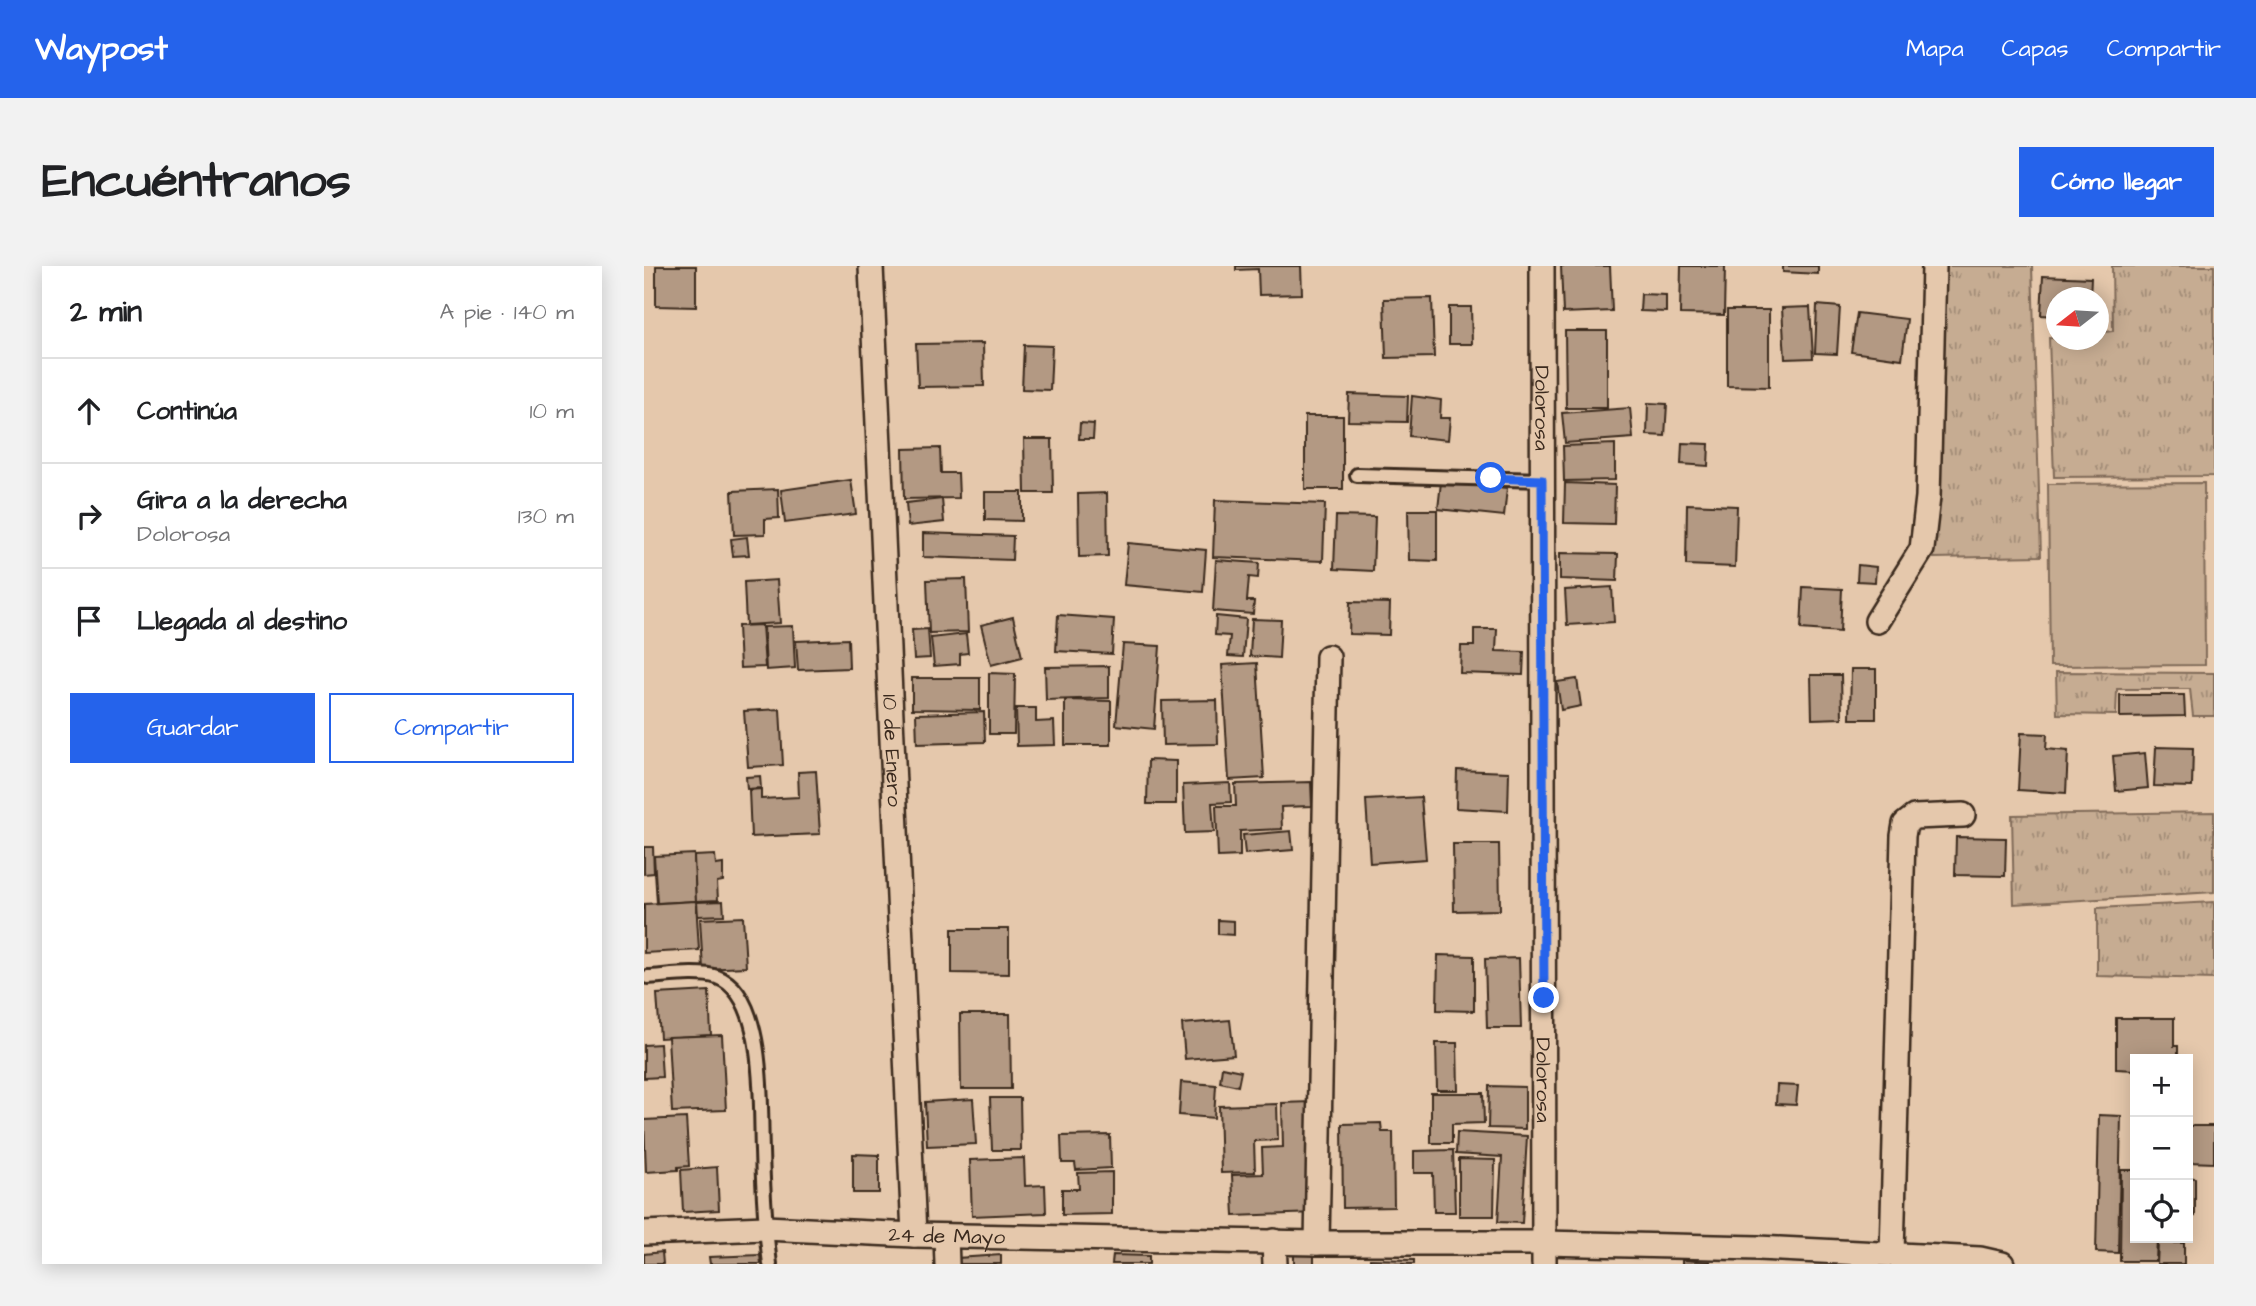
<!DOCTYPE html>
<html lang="es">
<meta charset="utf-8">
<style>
:root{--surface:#fff;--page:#f2f2f2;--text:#202124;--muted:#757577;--line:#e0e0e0;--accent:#2563eb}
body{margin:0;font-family:"Architects Daughter",sans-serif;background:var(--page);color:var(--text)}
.controls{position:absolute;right:21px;bottom:21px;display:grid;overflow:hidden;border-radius:0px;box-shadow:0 4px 18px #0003}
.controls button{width:63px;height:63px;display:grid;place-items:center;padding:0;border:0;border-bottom:2px solid var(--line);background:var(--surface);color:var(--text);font:35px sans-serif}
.compass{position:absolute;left:1402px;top:21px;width:63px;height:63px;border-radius:50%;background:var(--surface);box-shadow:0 4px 18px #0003;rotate:253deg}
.stop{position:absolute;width:21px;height:21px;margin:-16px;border:5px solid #2563eb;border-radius:50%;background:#fff}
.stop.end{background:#2563eb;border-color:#fff;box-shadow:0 2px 7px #0008}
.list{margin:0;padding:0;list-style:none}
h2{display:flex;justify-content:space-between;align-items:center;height:91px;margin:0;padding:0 28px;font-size:30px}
h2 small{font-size:23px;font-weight:400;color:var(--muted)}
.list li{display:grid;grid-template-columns:46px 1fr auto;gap:21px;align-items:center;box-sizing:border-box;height:105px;padding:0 28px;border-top:2px solid var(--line)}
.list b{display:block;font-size:26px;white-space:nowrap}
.list p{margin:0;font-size:23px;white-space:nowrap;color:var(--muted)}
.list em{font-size:23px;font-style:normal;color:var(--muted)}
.actions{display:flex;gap:14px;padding:21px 28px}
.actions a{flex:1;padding:16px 0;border:2px solid var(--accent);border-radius:0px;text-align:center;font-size:24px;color:var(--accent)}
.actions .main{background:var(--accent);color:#fff}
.icon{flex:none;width:38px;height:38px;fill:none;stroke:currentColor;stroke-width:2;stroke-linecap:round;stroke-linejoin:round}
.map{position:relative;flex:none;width:1570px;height:998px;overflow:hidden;border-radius:0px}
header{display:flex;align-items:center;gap:42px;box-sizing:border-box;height:98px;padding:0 35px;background:var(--accent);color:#fff}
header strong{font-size:33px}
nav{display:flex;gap:38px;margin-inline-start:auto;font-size:24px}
.intro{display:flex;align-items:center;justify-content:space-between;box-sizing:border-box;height:168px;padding:0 42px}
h1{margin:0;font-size:49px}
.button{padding:18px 32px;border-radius:0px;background:var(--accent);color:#fff;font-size:24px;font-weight:700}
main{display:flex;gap:42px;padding:0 42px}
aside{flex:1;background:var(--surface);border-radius:0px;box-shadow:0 4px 18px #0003}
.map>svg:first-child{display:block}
.grass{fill:url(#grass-tufts);stroke:#806b58;stroke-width:2}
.pitch{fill:#c6ac92;stroke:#806b58;stroke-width:2}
.building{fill:#b39983;stroke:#3b2a1e;stroke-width:2}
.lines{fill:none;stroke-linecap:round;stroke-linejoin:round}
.service-casing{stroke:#3b2a1e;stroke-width:18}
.minor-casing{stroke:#3b2a1e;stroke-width:28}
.service{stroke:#e5c8ac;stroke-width:12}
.minor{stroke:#e5c8ac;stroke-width:23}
.route{stroke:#2563eb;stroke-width:9}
.labels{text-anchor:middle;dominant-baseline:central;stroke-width:7;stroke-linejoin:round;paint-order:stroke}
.street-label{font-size:21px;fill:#3b2a1e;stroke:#e5c8ac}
</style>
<header>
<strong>Waypost</strong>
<nav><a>Mapa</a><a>Capas</a><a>Compartir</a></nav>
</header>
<div class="intro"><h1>Encuéntranos</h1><a class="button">Cómo llegar</a></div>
<main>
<aside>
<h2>2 min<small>A pie · 140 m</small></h2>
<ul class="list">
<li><svg class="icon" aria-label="ahead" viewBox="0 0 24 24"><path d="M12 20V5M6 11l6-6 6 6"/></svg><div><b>Continúa</b></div><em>10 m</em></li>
<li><svg class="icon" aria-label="right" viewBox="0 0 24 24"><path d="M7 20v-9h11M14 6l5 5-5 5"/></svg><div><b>Gira a la derecha</b><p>Dolorosa</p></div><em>130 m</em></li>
<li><svg class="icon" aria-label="arrive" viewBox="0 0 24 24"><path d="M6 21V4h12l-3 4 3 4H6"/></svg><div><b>Llegada al destino</b></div></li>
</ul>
<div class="actions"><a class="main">Guardar</a><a>Compartir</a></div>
</aside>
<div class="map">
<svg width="1570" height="998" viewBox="0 0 1570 998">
<defs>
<pattern id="grass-tufts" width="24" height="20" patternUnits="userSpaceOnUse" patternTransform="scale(1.75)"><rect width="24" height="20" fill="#c6ac92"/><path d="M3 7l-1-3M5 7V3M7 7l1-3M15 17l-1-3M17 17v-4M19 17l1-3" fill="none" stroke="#a28c77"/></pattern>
</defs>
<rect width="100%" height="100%" fill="#e5c8ac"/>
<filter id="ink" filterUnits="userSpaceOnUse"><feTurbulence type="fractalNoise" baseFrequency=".0143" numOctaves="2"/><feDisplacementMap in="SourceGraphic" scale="14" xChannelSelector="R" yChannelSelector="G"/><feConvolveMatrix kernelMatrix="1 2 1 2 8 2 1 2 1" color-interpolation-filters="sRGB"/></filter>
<g filter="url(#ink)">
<g class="grass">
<path d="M1301,0H1388L1397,290L1290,292Z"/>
<path d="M1468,0H1570V210L1410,211L1405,72L1454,74L1455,67L1469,65Z"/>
<path d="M1412,406L1570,407V450H1549L1546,423H1473L1472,449L1413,448Z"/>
<path d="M1570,546V626L1370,638L1368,549Z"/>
<path d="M1570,636V713L1453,710V642Z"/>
</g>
<path class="pitch" d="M1560,217L1561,399L1406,400L1404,218Z"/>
<g class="building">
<path d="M12,0H52V41L12,40Z"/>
<path d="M592,0H657L658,28L615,29L614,3L592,4Z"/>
<path d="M917,0H966L968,45L919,47Z"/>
<path d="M1037,0H1081L1080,49L1036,48Z"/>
<path d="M1139,0H1174V8L1139,6Z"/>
<path d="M1399,10L1447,12L1446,32H1412V50L1397,49Z"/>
<path d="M997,28L1022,29V46L996,45Z"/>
<path d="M788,32L790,91L742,92L740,33Z"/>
<path d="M1173,39L1196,41L1193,88L1171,87Z"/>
<path d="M805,41H827L828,78H805Z"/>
<path d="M1166,41L1169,92L1141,93L1138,42Z"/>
<path d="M1083,44H1125V121L1083,120Z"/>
<path d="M1213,47L1263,53L1258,93L1207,86Z"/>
<path d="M921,65H963V142H922Z"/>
<path d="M339,77L340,120L274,121L272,78Z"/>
<path d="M380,79L408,80L406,124L378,123Z"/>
<path d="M705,128L764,130L763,156L704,155Z"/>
<path d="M768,130L797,134L796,152H806L804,174L765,170Z"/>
<path d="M1004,137L1023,138L1021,170L1003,169Z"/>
<path d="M986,142L989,172L921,177L918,147Z"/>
<rect x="661" y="150" width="38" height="73"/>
<path d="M436,157L450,158L449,173H435Z"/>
<path d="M380,173H408L409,227H381Z"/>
<path d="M1038,177L1065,178L1064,200L1037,198Z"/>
<path d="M971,178V214L920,215L919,180Z"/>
<path d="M296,182L297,207H314L315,232L260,233L259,183Z"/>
<path d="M207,214L212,248L141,257L137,224Z"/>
<path d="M797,216L863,222L860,250L794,243Z"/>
<path d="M921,217L971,219L970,258L920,257Z"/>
<path d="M134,223L135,252L121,253V268L90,269L88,225Z"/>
<path d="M341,226H378V255L341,254Z"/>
<path d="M463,227L464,290L435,291L434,228Z"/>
<path d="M298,233L300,256L264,260L262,237Z"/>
<path d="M571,234L681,238L679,295L569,291Z"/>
<path d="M1043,238L1093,240L1091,301L1042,299Z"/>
<path d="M764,244H793V295L765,294Z"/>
<path d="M692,250L731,251L729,305L690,303Z"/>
<path d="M279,267L369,270L368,294L279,291Z"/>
<path d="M103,271L105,289L89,290L87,273Z"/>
<path d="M484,277L562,284L559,326L480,319Z"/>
<path d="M916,287L974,288L973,315L916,313Z"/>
<path d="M572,294L615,297L614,312L605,311L603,335H610L609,348L569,345Z"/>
<path d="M1214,299L1232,301L1231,316L1213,315Z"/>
<path d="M322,313L324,366L285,367L283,314Z"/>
<path d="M133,314L136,357L102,359L100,316Z"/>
<path d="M968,321L970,356L923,359L921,324Z"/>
<path d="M1159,321L1198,323L1196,366L1157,363Z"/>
<path d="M706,336L746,337L745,369L705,368Z"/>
<path d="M414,349L470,353L468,388L412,385Z"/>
<path d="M572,350L602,353L599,391L584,390L586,370L571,369Z"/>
<path d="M369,351L378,391L347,399L337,359Z"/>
<path d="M608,353L637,354L635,392L606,390Z"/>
<path d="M118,359L121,401L96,402L94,360Z"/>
<path d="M149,360L151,402L122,404L120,361Z"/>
<path d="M284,363L286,392L270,393L268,364Z"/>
<path d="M830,363H853L852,385L880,386L879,409L816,407L817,380H830Z"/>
<path d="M322,368L324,387L316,388V398L290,400L287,372Z"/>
<path d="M204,373L205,402L154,404L152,375Z"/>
<path d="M479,378L516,380L510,463L472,459Z"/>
<path d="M613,397L620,512L585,514L578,399Z"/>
<path d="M465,400V432L402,434L401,401Z"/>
<path d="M1207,403H1232V453H1206Z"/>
<path d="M345,407L371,408L370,468H345Z"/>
<path d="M1167,409H1197L1198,452L1168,453Z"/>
<path d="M268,412H336V444L268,443Z"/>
<path d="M933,413L937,440L917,444L913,416Z"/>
<path d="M1476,429H1540L1541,450L1476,451Z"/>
<path d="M421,434L467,435V479H421Z"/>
<path d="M573,434L574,478L519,479L518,435Z"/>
<path d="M372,442H392V456L410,455L411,479L373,480Z"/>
<path d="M136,443L139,499L104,501L100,445Z"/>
<path d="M340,446L341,476L273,478L272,448Z"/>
<path d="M1377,467L1403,468L1402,483L1424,485L1422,527L1374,524Z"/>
<path d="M1512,481L1549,482L1548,521L1510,520Z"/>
<path d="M1501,487L1504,522L1472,525L1469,490Z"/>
<path d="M504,494L532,495V538H503Z"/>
<path d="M813,504L865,506L864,545L812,542Z"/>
<path d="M172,505L176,568L107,571L105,524L117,523V533L155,531L154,506Z"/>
<path d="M116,510L117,522L103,523L102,511Z"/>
<path d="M667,516L668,540L637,541L638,563L596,565V590L574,591L572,540H592L591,518Z"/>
<path d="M586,517L587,536L568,537L570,566L541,567L539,519Z"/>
<path d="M777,531L782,593L726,597L722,534Z"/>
<path d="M647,565L649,584L601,588L599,569Z"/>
<path d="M1312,571L1362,572L1361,610L1311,609Z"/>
<path d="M809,578H855L856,644L810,645Z"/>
<path d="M0,581H9L10,607L0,608Z"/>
<path d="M50,588L52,635L13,637L10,590Z"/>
<path d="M71,589L72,599L79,598V615L73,616L74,634L52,635L50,590Z"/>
<path d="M52,635L55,684L0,687V638Z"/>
<path d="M79,635L80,649L54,650L53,636Z"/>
<path d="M99,651L102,701L59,703L56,653Z"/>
<path d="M574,654L590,655V669L574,668Z"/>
<path d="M308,663H365V708L308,707Z"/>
<path d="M794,689L830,690V745L793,744Z"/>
<path d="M875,692L877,762H843L841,693Z"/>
<path d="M65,725L67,769L16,772L13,728Z"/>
<path d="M316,748H366L367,823H317Z"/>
<path d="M1472,752H1530V780H1534V793H1491V804L1472,803Z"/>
<path d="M586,754L590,789L541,793L538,758Z"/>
<path d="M78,769L82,844L28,846L24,771Z"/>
<path d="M792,777H813L814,824H793Z"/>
<path d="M16,778L18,811L0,812V779Z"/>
<path d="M578,801L597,805L594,820L576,816Z"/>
<path d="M537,816L572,819L570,852L535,849Z"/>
<path d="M1133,819L1154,820L1152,839L1132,838Z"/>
<path d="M845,820L881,821V863L844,862Z"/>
<path d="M787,827H839L840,857L808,858V877H787Z"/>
<path d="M346,832H376L377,884H348Z"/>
<path d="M329,833L332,878L283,880L281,836Z"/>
<path d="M667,836L671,947L590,950L588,909L619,908L618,882L639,881L638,837Z"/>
<path d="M633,838L634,874L610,875L611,906L577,907L575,840Z"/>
<path d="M1455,849L1477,850L1474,987L1452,986Z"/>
<path d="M42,852L45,900L34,901V904L2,906L0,854Z"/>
<path d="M737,857L738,866H749L750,941L699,942L698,858Z"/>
<path d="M1544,860H1570V897L1544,896Z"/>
<path d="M813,866L883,870L878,957L854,956L858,891L812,888Z"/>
<path d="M466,869L467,902L432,904L431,897H418L417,870Z"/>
<path d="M809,884L811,946H790L789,907H770V885Z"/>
<path d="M209,888L235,889V927H209Z"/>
<path d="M380,892L381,920L401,919L402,947L328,950L326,894Z"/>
<path d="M815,893L851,894L850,950H815Z"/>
<path d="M73,901L75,944L39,946L37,904Z"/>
<path d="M1477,904H1491V972H1513L1512,995H1476Z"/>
<path d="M468,906V948L418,949V923H435L434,907Z"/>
<path d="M1544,911L1551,912V950L1544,949Z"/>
<path d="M1514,972H1535V976L1514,975Z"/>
<path d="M1514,977H1540V998H1513Z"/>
<path d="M18,986L19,998H0V988Z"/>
<rect x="650" y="986" width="20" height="12"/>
<path d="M116,989L117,998H66L65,991Z"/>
<path d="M357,989V998H314L313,992Z"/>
<path d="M469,989L505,990V998H468Z"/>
<path d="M726,993L770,994V998H726Z"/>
<path d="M1038,994L1066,996V998H1038Z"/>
</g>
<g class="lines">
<g class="service-casing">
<g id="service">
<path d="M713,209L898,214"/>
<path d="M4,711C23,710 55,705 73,711C123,729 116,842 118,885C119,923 121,960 126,998"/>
</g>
</g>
<g class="minor-casing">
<g id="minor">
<path id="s1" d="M227,0L270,969"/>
<path id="s2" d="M898,0L900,998"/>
<path d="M1233,355L1278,283L1284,231L1290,0"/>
<path id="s3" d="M0,967L121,962L270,969L673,977H900L1114,982L1336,993L1358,998"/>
<path d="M302,970L303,998"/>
<path d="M630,975L631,998"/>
<path d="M673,977L684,391"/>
<path d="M1248,988L1259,570L1261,558L1270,551L1319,549"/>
</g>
</g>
<use href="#service" class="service"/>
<use href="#minor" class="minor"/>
</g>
</g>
<g class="lines" filter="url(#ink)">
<path class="route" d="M847,212L898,214L900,732"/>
</g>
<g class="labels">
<g class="street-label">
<text stroke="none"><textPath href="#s2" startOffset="142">Dolorosa</textPath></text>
<text stroke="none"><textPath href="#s1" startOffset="485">10 de Enero</textPath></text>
<text stroke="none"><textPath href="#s2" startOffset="814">Dolorosa</textPath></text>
<text stroke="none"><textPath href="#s3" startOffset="303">24 de Mayo</textPath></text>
</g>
</g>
</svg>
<div class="controls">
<button>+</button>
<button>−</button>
<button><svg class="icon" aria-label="locate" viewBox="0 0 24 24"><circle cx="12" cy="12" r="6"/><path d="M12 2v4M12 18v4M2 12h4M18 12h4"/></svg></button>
</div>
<svg class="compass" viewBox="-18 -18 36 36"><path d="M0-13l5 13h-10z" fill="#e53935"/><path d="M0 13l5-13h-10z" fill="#757577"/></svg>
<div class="stop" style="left:847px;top:212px"></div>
<div class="stop end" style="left:900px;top:732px"></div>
</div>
</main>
